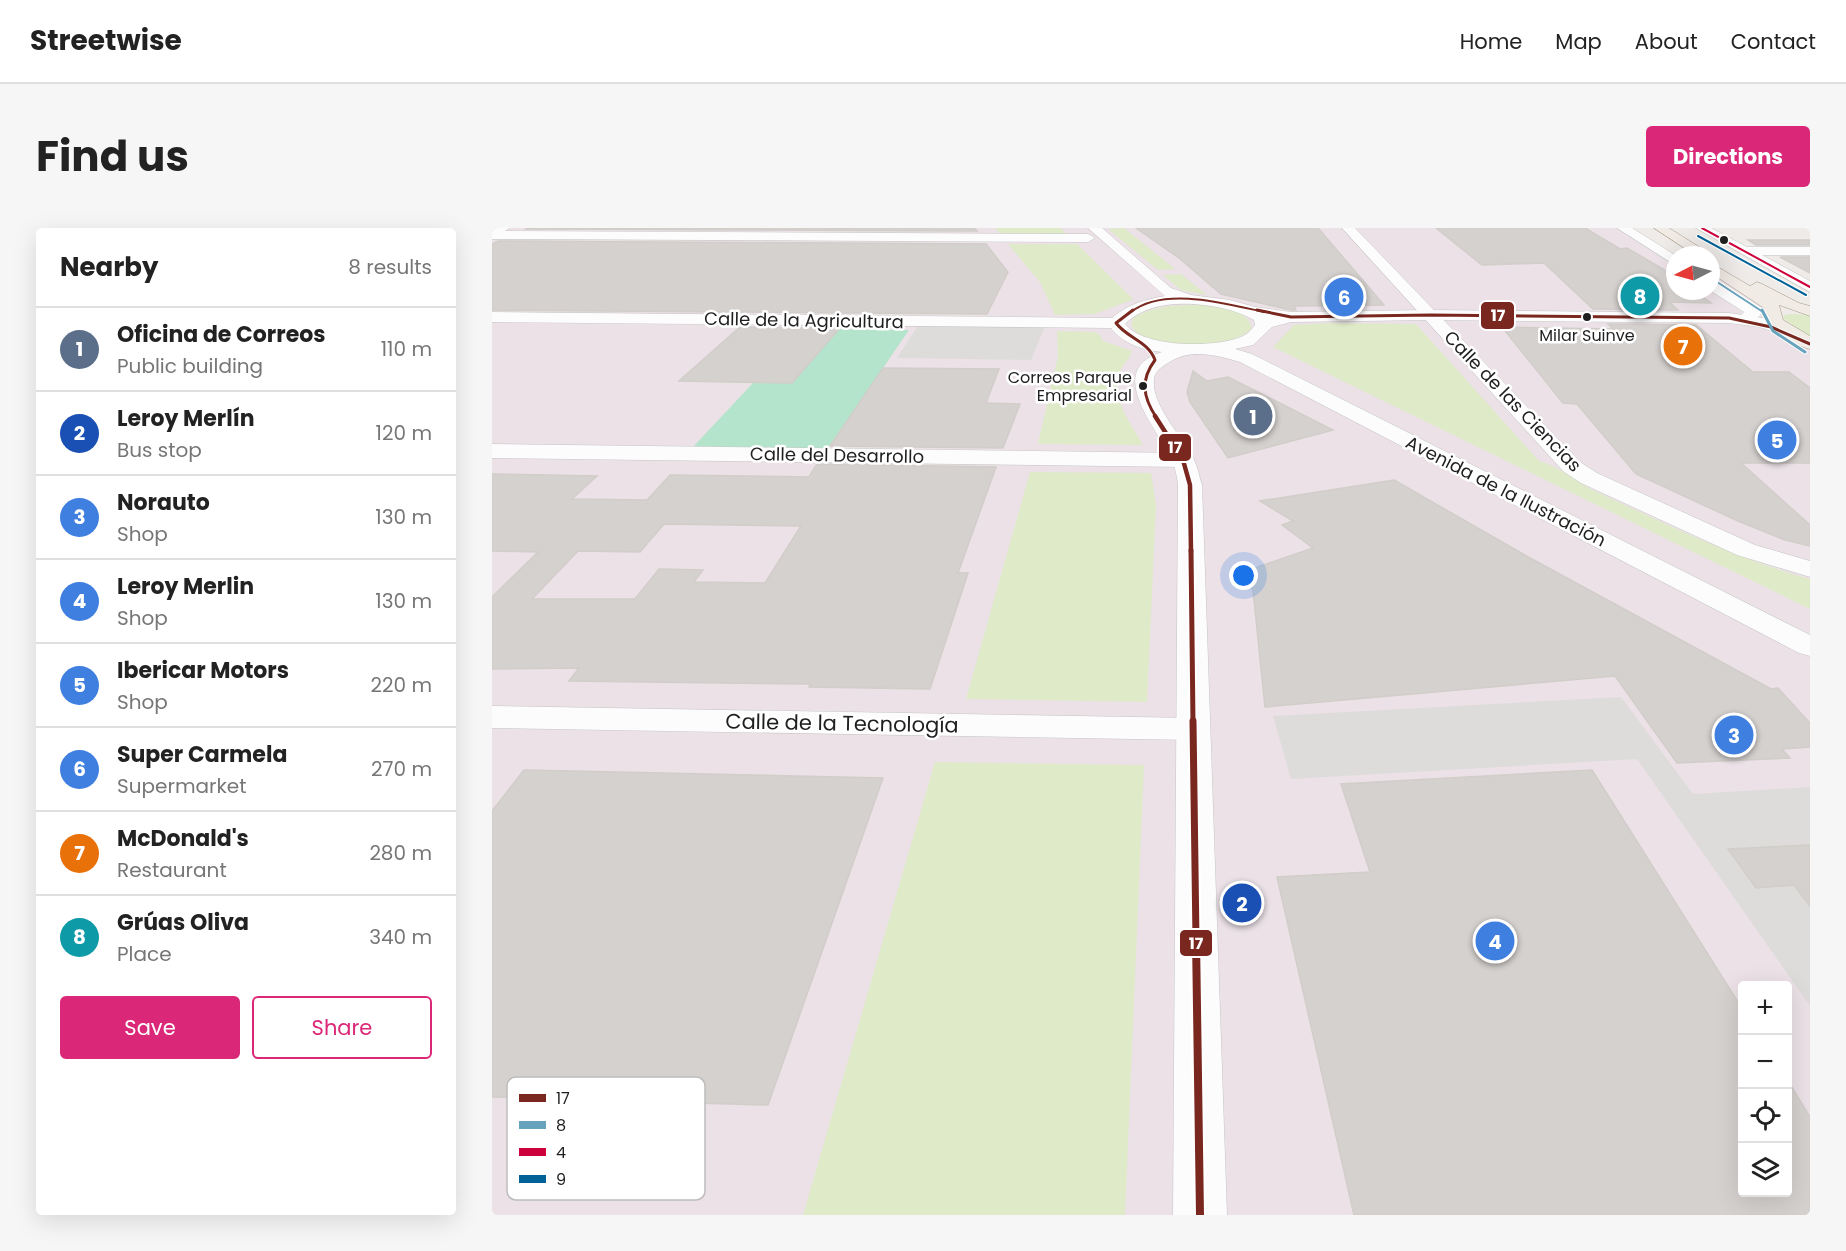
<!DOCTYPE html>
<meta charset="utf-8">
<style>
:root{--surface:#fff;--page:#f6f6f6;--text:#222;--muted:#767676;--line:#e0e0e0;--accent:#db2777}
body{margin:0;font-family:Poppins,sans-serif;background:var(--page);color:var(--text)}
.controls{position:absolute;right:18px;bottom:18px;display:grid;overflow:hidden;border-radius:6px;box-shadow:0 6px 24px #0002}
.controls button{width:54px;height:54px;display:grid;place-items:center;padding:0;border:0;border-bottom:2px solid var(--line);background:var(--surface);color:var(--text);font:30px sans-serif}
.compass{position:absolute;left:1174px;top:18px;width:54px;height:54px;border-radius:50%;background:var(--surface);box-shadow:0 6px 24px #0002;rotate:264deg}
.you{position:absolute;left:752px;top:348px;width:21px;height:21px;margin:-15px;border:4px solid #fff;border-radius:50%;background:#1a73e8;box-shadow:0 0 0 9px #1a73e833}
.badge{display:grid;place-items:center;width:39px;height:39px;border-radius:50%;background:var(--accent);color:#fff;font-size:20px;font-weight:700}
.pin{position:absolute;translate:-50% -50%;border:3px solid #fff;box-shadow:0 2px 6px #0006}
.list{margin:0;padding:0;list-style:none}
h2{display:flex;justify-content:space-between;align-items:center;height:78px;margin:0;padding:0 24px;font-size:26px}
h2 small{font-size:20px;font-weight:400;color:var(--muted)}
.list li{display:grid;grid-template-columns:39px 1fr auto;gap:18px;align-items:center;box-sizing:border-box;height:84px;padding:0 24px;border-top:2px solid var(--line)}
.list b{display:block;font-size:22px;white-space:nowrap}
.list p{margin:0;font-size:20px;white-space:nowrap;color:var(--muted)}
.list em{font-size:20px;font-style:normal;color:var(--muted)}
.actions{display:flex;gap:12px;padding:18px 24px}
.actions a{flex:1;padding:14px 0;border:2px solid var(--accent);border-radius:6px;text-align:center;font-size:21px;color:var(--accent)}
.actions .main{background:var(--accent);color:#fff}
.icon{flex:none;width:33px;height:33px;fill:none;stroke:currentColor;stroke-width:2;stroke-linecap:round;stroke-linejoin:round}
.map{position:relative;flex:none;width:1318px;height:987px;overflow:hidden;border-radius:6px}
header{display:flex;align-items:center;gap:36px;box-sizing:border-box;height:84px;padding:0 30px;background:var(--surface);border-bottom:2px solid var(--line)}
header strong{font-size:28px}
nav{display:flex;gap:33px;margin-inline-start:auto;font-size:21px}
.intro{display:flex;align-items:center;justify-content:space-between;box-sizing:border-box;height:144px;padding:0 36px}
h1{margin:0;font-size:42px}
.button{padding:15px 27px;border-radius:6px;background:var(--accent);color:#fff;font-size:21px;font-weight:700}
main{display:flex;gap:36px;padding:0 36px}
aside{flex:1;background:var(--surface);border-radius:6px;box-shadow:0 6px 24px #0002}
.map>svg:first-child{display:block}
.industrial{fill:#ebe1e7;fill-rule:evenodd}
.grass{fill:#deeac8}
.pitch{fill:#b4e4cb}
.parking{fill:#dedcdb}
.building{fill:#d5d1cf;stroke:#d1cdc9;stroke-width:1.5;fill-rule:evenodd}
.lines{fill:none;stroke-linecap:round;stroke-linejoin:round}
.minor-casing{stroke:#c6c5c4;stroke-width:1}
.tertiary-casing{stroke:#c6c5c4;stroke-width:1}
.primary-casing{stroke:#a49784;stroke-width:1}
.minor{fill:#fcfcfc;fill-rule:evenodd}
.tertiary{fill:#fcfcfc;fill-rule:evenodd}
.primary{fill:#f1ebe5;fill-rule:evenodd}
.bus-1-far5-casing{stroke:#fff;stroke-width:4.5}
.bus-1-far4-casing{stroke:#fff;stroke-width:5}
.bus-1-far3-casing{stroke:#fff;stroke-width:8}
.bus-1-far2-casing{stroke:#fff;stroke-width:9}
.bus-1-far1-casing{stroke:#fff;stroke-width:11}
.bus-1-casing{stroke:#fff;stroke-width:13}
.bus-2-far1-casing{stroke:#fff;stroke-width:4.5}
.bus-2-casing{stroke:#fff;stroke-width:5}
.bus-3-casing{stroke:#fff;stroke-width:4.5}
.bus-4-casing{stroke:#fff;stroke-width:4.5}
.bus-1-far5{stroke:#7a281f;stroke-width:2}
.bus-1-far4{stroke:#7a281f;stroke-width:3}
.bus-1-far3{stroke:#7a281f;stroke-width:4.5}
.bus-1-far2{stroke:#7a281f;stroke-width:5}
.bus-1-far1{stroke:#7a281f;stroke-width:7}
.bus-1{stroke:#7a281f;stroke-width:8}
.bus-2-far1{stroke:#68a3bd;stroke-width:2}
.bus-2{stroke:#68a3bd;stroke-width:3}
.bus-3{stroke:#ce003b;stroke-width:2}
.bus-4{stroke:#006297;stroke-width:2}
.bus-dot{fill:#1f1f1f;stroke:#fff;stroke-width:2}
.labels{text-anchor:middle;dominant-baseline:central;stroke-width:5;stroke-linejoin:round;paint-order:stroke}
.far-bus-label{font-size:16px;fill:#1f1f1f;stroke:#fff}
.far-street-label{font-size:18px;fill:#1f1f1f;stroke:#fff}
.street-label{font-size:21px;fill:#1f1f1f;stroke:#fff}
.key{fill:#fff;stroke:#bcbcbc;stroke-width:1.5}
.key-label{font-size:16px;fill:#1f1f1f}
.line-badge{stroke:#fff;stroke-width:2}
.badge-label{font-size:16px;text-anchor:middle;font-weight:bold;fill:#fff}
</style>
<header>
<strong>Streetwise</strong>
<nav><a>Home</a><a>Map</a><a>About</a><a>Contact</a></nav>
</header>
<div class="intro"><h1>Find us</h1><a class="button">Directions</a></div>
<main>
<aside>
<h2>Nearby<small>8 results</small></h2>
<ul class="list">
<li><span class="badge" style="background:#5c6f8a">1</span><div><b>Oficina de Correos</b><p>Public building</p></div><em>110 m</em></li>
<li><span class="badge" style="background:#1a4fb4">2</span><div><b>Leroy Merlín</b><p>Bus stop</p></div><em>120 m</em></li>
<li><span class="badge" style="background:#3f7fe0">3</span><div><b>Norauto</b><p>Shop</p></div><em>130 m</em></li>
<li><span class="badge" style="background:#3f7fe0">4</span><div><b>Leroy Merlin</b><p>Shop</p></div><em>130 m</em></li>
<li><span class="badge" style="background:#3f7fe0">5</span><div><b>Ibericar Motors</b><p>Shop</p></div><em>220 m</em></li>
<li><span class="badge" style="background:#3f7fe0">6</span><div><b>Super Carmela</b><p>Supermarket</p></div><em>270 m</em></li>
<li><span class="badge" style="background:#e8710a">7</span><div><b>McDonald's</b><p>Restaurant</p></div><em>280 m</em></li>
<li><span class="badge" style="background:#0f9aa8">8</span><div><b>Grúas Oliva</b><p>Place</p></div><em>340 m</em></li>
</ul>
<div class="actions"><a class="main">Save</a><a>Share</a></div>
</aside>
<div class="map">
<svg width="1318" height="987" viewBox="0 0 1318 987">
<rect width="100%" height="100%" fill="#eeebe8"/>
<path class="industrial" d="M13,0H1134L1185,27H1183V63H1219V45L1279,84L1318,117V987H0V7ZM1250,758H1296V964H1250Z"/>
<g class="grass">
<path d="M503,0H568L575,6H508Z"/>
<path d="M632,0L683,41L666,42L616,1Z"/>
<path d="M516,16H585L640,70V72L602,86L563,87L548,54Z"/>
<path d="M689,46L715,67L689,62L671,47Z"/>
<path d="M710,77C727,79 755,80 760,100C743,122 649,125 639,96L641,90C663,77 686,77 710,77Z"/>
<path d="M1301,86L1318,87V110L1291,90L1292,87Z"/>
<path d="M836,95L924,96L1047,233C1069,239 1086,256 1107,265C1176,297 1244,331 1318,351V381L781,119L802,97Z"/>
<path d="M565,103L602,104L607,106L611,113L640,123C638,131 632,135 628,143C617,168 639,196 651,217L546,216L566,128Z"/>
<path d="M538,244L659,245L664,277L655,474L474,471Z"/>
<path d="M443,534L652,537L633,987H311Z"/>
</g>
<path class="pitch" d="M248,100L417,102L335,222L200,220L261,155L187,153Z"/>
<g class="parking">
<path d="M427,96L553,98L539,132L405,130Z"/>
<path d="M1129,469L1201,566L1318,559V778L1145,531L799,551L781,488Z"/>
</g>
<g class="building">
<path d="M35,0H482L485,3L33,1Z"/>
<path d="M644,0H826L892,77L802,78L804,82H799L729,66L687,30Z"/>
<path d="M944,0H1093L1128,21L1135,20L1176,44L1183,49V63H1203L1219,75L1177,74L1186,82L1101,81L1052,35L990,37Z"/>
<path d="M1256,12H1318V17H1264Z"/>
<path d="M6,13L494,16L516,44L495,86L0,82V16Z"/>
<path d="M1288,29H1318V45Z"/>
<path d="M1116,96L1204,97L1261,144H1297L1318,160V235H1249L1318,297V318L1293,312L1246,293L1144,246L1085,176L1071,175L1010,99L1121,101Z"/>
<path d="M248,99L348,100L300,155L187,153Z"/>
<path d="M391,140L507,141L494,175L528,176L511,220L338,218Z"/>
<path d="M701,143L715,153L736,149L841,202L736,230L698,174L695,164Z"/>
<path d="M325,236L504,239L466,345H476L438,461L317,459L319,456L77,453L87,440L0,441V369L46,324L0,323V246L105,248L80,271L155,272L178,247L317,249ZM172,296L309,298L273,355L202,354L211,342L167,341L143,371H40L86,323L148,324Z"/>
<path d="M902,252L1031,326L1279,461L1286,460L1318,495V519L1290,521L1298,530L1185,535L1123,448L773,479L761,362L745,346L821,320L790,297L801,293L768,273Z"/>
<path d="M32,542L391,550L276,877L0,869V583Z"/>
<path d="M1100,542L1251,782V964H1296V853L1318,889V987H862L785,649L878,644L849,556Z"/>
<path d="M1318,617V678L1302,657L1264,660L1236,621Z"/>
</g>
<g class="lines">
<g class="minor-casing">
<g id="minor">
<path d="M850,0H863L1088,234L1105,245L1263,317L1318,333V349L1245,327L1089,255L1072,244Z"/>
<path d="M1125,0H1140L1183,27V37Z"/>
<path d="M1204,0H1219L1255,19H1318V27H1270L1318,53V64Z"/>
<path d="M0,3L596,6L603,10L596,14L0,11Z"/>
<path d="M1219,52L1265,78L1269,86C1264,93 1257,94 1249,92L1247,89L1252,84L1219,63Z"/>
<path d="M0,216L691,225L699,227L702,232L699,237L691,239L0,230Z"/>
<path d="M0,478L701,490L713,493L718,501L713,509L701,512L0,500Z"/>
</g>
</g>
<g class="tertiary-casing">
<g id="tertiary">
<path d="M2,0H18L0,10V1Z"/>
<path d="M596,0H610L679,60L699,67L738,72L763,79L799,84L939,82L1237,85L1271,90L1302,100L1304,104L1302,108L1296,109L1268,99L1237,95L939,92L799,94L780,99L761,117L743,121L760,126L1318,407V428L1307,425L748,134C724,127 698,120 676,135C669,139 662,144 662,152C659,176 690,209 701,230C706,239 707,248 710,257L735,987H681L686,257C685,248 683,238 679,230C664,199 612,142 670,124C651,122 631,116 619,100L0,94V84L620,90C636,76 652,72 673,68ZM701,76C723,78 743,81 762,92L763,97C759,102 755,107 749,109C722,120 652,120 633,96C652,78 676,75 701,76Z"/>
</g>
</g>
<g class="primary-casing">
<g id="primary">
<path d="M1162,0H1177L1220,27H1203Z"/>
<path d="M1219,35L1258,58L1265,54L1270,56L1307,75L1318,78V88L1287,77L1291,92L1318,108V121C1300,117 1274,100 1272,80L1219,45Z"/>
</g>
</g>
<use href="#minor" class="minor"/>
<use href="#tertiary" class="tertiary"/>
<use href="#primary" class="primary"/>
<g class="bus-1-far5-casing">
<path id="bus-1-far5" d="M639,84C672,58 735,76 772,84"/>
</g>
<g class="bus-1-far4-casing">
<g id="bus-1-far4">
<path d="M641,82L624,95C635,110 656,113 663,132C648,152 651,169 664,189"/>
<path d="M765,82L799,89L939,87L1237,90L1279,99L1318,116"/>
</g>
</g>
<g class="bus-1-far3-casing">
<path id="bus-1-far3" d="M663,188L691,232L698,257L699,324"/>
</g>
<g class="bus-1-far2-casing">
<path id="bus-1-far2" d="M699,322L701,495"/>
</g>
<g class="bus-1-far1-casing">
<path id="bus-1-far1" d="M701,493L704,712"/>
</g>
<g class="bus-1-casing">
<path id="bus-1" d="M704,710L708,987"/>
</g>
<g class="bus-2-far1-casing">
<path id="bus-2-far1" d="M1219,50L1271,84"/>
</g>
<g class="bus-2-casing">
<path id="bus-2" d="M1270,82L1281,103L1313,124"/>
</g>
<g class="bus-3-casing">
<path id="bus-3" d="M1210,0L1318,59"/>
</g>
<g class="bus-4-casing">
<path id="bus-4" d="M1206,8L1314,67"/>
</g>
<use href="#bus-1-far5" class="bus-1-far5"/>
<use href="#bus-1-far4" class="bus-1-far4"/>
<use href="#bus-1-far3" class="bus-1-far3"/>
<use href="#bus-1-far2" class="bus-1-far2"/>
<use href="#bus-1-far1" class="bus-1-far1"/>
<use href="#bus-1" class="bus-1"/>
<use href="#bus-2-far1" class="bus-2-far1"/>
<use href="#bus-2" class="bus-2"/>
<use href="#bus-3" class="bus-3"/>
<use href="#bus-4" class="bus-4"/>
</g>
<g class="bus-dot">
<circle cx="1232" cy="12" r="5"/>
<circle cx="1095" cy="89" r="5"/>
<circle cx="651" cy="158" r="5"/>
</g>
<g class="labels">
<g class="far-bus-label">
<text x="1095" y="107">Milar Suinve</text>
<text x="640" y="149" text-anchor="end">Correos Parque<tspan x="640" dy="18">Empresarial</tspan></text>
</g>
<g class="far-street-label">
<text transform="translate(312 92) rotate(1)">Calle de la Agricultura</text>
<text transform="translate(1021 173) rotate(46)">Calle de las Ciencias</text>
<text transform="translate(345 227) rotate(1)">Calle del Desarrollo</text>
<text transform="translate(1014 263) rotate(27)">Avenida de la Ilustración</text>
</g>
<g class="street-label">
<text transform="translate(350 495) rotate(1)">Calle de la Tecnología</text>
</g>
</g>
<rect x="15" y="849" width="198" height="123" rx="9" class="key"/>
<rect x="27" y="866" width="27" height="8" fill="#7a281f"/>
<rect x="27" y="893" width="27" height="8" fill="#68a3bd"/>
<rect x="27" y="920" width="27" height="8" fill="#ce003b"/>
<rect x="27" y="947" width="27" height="8" fill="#006297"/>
<g class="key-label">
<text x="64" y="876">17</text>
<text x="64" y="903">8</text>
<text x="64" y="930">4</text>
<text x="64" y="957">9</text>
</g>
<g class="line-badge">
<rect x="988" y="73" width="35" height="29" rx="6" fill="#7a281f"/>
<rect x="666" y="205" width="34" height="29" rx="6" fill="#7a281f"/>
<rect x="687" y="701" width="34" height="28" rx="6" fill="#7a281f"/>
</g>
<g class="badge-label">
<text x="1006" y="93">17</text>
<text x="683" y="225">17</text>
<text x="704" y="721">17</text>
</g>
</svg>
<div class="controls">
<button>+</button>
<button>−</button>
<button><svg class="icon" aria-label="locate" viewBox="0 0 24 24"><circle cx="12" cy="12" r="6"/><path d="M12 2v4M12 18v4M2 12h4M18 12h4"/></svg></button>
<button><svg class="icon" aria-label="layers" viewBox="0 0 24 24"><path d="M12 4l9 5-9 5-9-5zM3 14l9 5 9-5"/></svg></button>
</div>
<svg class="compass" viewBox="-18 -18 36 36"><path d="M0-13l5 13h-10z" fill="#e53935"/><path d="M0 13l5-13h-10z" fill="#767676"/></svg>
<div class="you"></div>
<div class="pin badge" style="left:761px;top:188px;background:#5c6f8a">1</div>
<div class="pin badge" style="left:750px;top:675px;background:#1a4fb4">2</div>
<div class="pin badge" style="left:1242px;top:507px;background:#3f7fe0">3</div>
<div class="pin badge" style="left:1003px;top:713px;background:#3f7fe0">4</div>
<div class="pin badge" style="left:1285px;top:212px;background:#3f7fe0">5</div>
<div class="pin badge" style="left:852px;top:69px;background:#3f7fe0">6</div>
<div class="pin badge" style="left:1191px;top:118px;background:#e8710a">7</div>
<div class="pin badge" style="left:1148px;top:68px;background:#0f9aa8">8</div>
</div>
</main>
